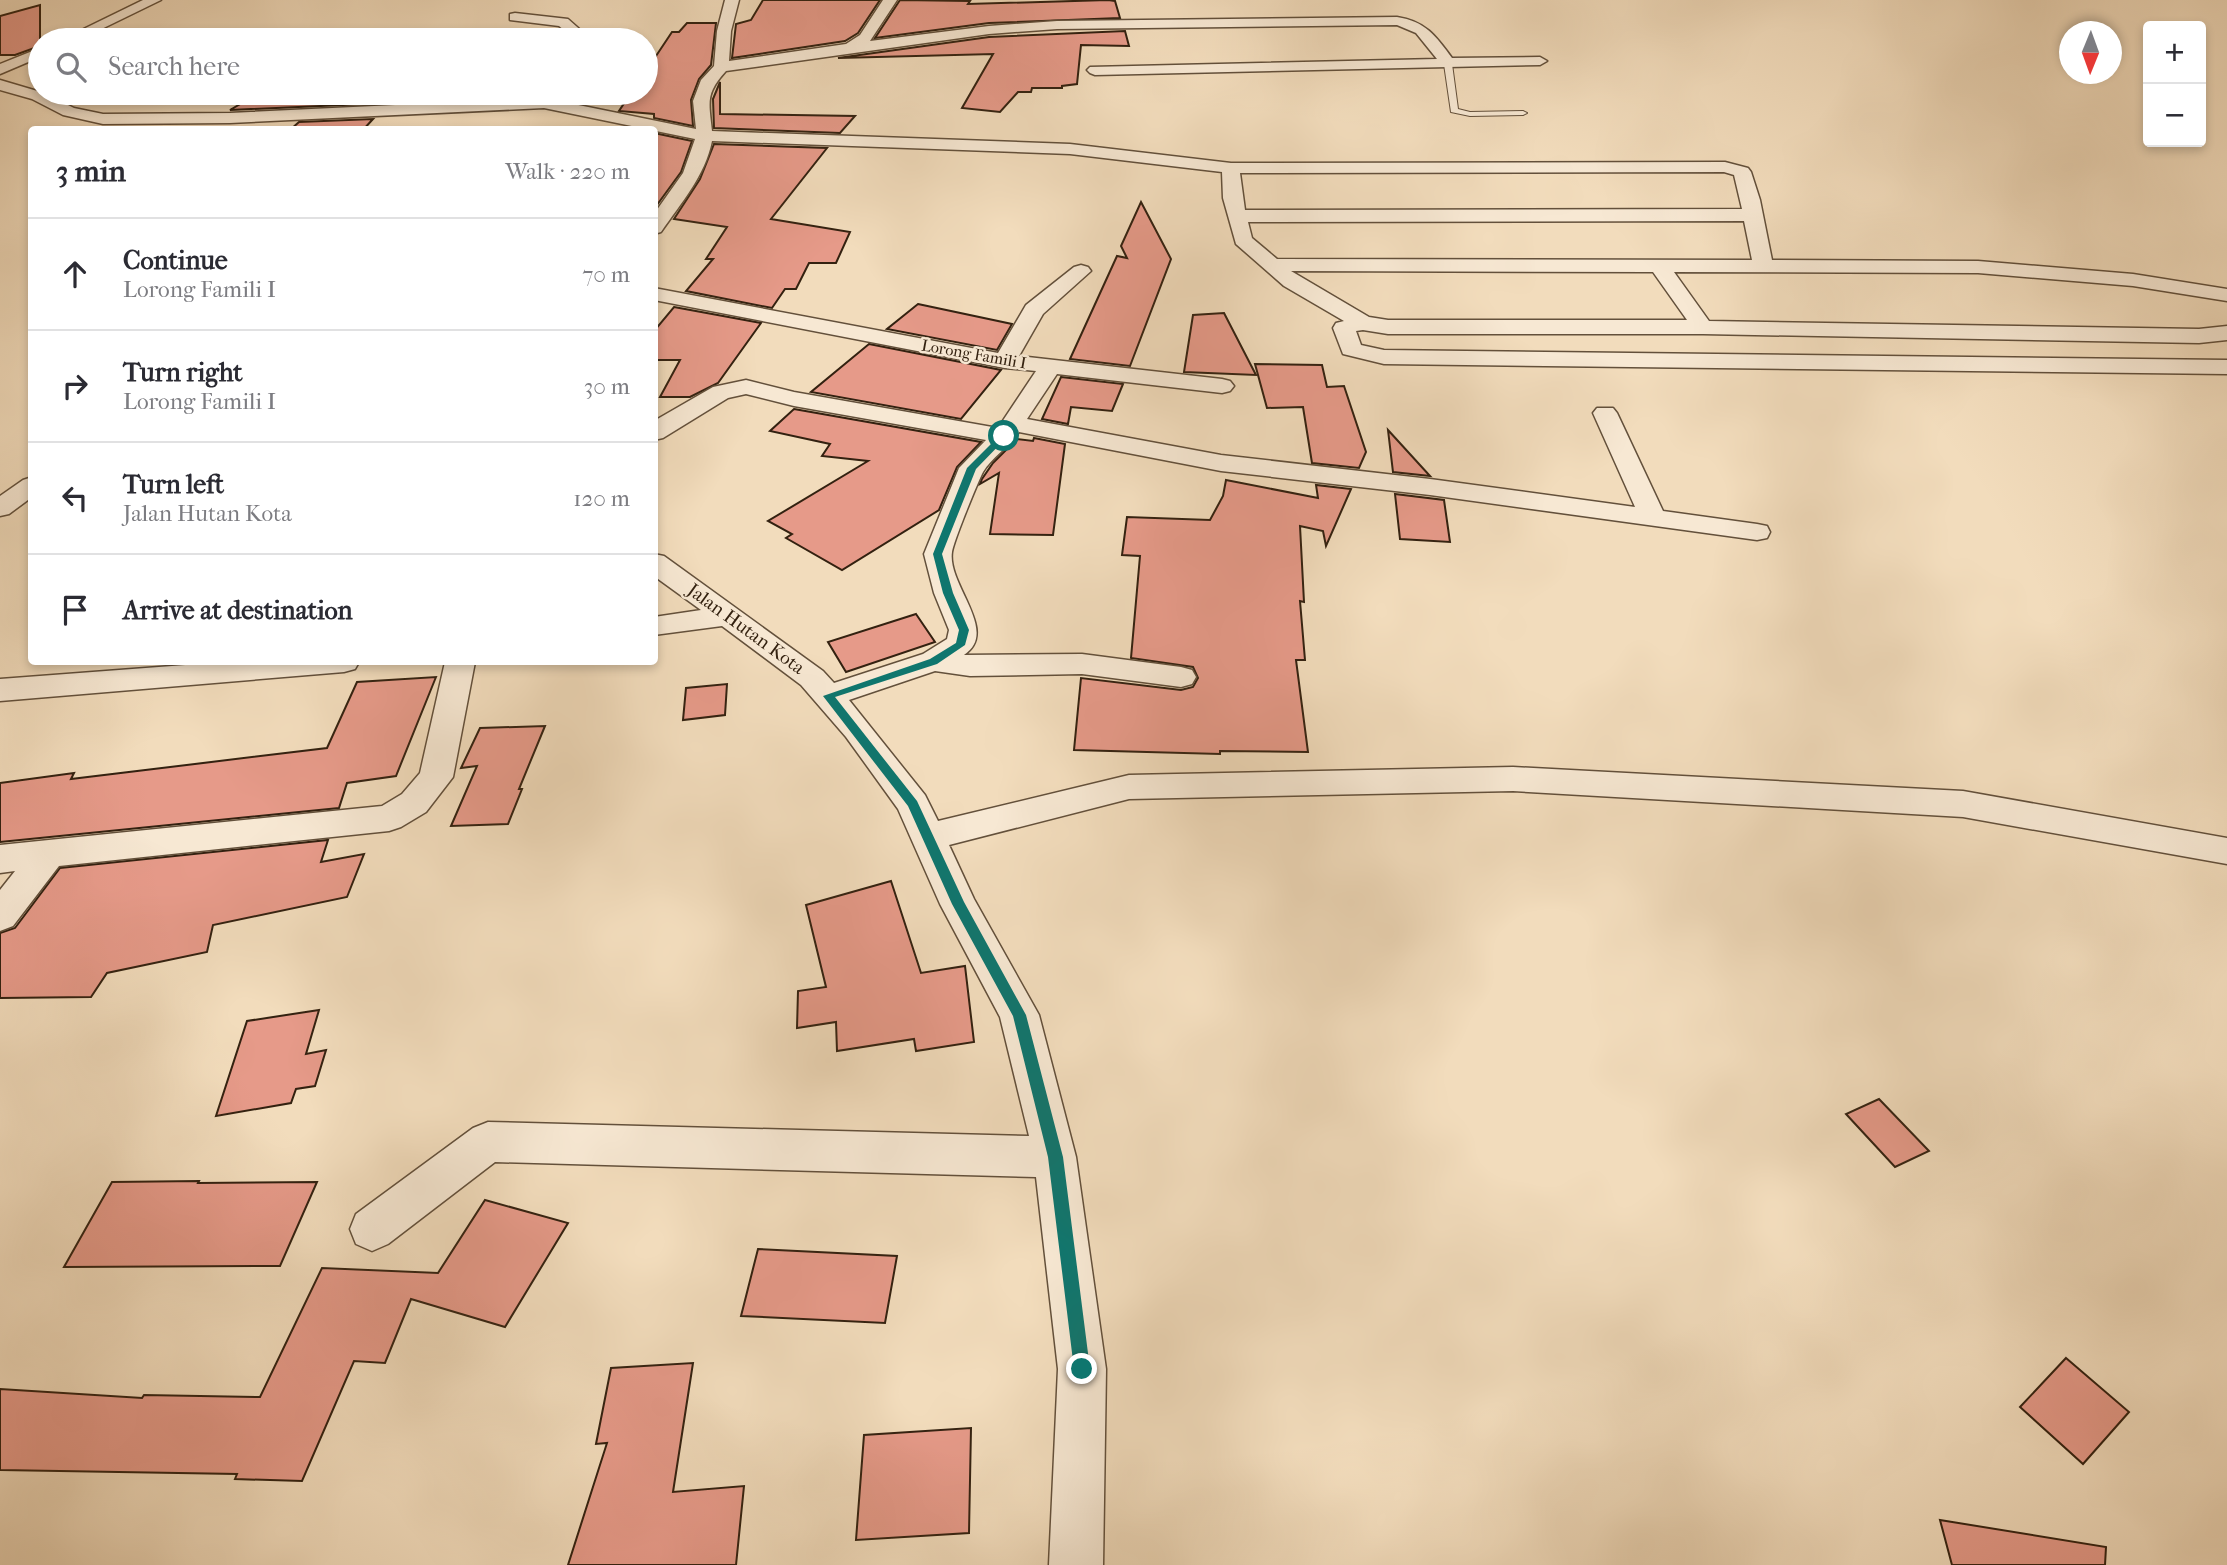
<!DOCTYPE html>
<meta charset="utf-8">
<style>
:root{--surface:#fff;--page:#f2f2f3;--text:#2b2b33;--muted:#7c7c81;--line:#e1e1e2}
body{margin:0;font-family:"IM FELL French Canon",serif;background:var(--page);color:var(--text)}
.controls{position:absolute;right:21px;top:21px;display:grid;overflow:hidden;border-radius:7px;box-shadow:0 4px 10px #0003}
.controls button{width:63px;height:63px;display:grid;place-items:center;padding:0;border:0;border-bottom:2px solid var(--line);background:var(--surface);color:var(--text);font:35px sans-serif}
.compass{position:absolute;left:2059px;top:21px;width:63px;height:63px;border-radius:50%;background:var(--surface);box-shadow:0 4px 10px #0003;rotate:181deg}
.stop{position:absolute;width:21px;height:21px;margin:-16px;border:5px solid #0f766e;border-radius:50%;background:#fff}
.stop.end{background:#0f766e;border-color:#fff;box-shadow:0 2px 7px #0008}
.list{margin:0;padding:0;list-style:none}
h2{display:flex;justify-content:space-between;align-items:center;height:91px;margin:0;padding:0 28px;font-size:30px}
h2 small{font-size:23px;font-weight:400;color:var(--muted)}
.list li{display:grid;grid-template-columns:46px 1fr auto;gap:21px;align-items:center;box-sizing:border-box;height:112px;padding:0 28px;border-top:2px solid var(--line)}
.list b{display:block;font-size:26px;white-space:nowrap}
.list p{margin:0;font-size:23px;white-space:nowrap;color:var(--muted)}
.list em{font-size:23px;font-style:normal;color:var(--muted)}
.icon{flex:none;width:38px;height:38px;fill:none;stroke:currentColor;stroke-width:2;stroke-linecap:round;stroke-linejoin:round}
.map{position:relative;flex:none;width:2227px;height:1565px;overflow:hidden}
.search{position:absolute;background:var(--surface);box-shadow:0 4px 10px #0003;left:28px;top:28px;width:630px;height:77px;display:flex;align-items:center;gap:18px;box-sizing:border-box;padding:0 24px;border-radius:38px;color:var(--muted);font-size:26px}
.panel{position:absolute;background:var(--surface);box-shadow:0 4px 10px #0003;left:28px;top:126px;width:630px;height:539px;border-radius:7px}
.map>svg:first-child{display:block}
.building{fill:#e69a89;stroke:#332110;stroke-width:2}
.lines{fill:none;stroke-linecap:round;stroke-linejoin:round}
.lane-casing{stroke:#63503b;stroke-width:2}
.street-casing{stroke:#63503b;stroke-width:3}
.lane{fill:#f7e8d3;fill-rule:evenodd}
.street{fill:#f7e8d3;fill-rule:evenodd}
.route{fill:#0f766e}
.labels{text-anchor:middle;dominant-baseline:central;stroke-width:5;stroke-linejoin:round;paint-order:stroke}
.far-street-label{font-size:16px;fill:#332110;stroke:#f7e8d3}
.street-label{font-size:19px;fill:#332110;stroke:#f7e8d3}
</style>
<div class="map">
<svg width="2227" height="1565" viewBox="0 0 2227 1565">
<rect width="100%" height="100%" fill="#f2dcbc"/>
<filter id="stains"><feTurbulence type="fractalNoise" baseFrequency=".00286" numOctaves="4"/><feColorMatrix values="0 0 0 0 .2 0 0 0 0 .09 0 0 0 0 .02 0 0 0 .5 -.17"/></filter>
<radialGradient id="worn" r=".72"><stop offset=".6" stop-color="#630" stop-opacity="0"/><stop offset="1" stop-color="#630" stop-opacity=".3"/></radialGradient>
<g class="building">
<path d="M763,0H880L858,33L845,41L732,58L736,24L751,20Z"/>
<path d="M900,0L970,1L968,4L1108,0L1115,1L1120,18L989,23L875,38Z"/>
<path d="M40,5V46L15,55H0V16Z"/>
<path d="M687,23H716L711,65L699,79L691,100L693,126L654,118V114L619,111L631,93H646V71L672,32H679Z"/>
<path d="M1125,31L1129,46L1081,45L1077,84L1062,86V88H1032L1031,92H1018L1000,112L962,108L993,54L838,58L989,37Z"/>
<path d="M720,82V114L855,116L840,133L714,128L713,99Z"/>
<path d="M259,93H396L387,103L230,110Z"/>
<path d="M373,119L363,130H290L299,122Z"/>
<path d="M654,133L692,141L681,172L654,209Z"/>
<path d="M714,144L827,148L771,219L850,232L836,263H809L796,289H785L772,308L686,291L713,259H706L727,227L674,219L700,179Z"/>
<path d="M1141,202L1171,259L1130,366L1070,359L1117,256L1127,258L1121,246Z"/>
<path d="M918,304L1012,324L997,350L887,329Z"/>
<path d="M674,307L761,323L718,383L690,397H660L680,360H654V331Z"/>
<path d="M1224,313L1256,375L1184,372L1193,315Z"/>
<path d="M869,344L1001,370L961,419L811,392Z"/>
<path d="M1255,364L1322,365L1327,387L1344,386L1366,452L1359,468L1312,463L1303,407L1267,408Z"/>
<path d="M1061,377L1123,384L1112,411L1071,407L1068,424L1042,419Z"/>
<path d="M794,409L981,442L957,467L939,510L842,570L786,538L792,534L768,521L868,461L822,456L830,444L770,431Z"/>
<path d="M1388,430L1430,476L1393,472Z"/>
<path d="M1034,438L1065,444L1053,535L990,534L999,473L980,484L982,479L993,463L1017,439L1033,441Z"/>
<path d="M1226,480L1318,498L1316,485L1351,489L1326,546L1323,531L1300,526L1304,602L1300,601L1305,660H1296L1308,752L1220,751V754L1074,750L1081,678L1181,690L1193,687L1198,678L1193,667L1131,658L1140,556L1122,555L1127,517L1210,520L1223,496Z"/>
<path d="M1395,494L1444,500L1450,542L1400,539Z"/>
<path d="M916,614L935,642L846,672L828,642Z"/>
<path d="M436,677L396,776L347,783L339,808L0,842V783L74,773L71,779L327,748L357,682Z"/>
<path d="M727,684L725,715L683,720L686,688Z"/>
<path d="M545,726L519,789H522L508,824L451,826L477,766L461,768L480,728Z"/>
<path d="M328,840L321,862L364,854L347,897L213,925L207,952L107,973L91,997L0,998V933L15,928L60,868Z"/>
<path d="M891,881L921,973L965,966L974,1042L916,1051L914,1039L837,1051L836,1022L797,1028L798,991L826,987L806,905Z"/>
<path d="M319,1010L306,1054L326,1050L315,1086L296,1089L291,1103L216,1116L247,1021Z"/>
<path d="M1879,1099L1929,1151L1895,1167L1846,1114Z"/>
<path d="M199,1181L198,1183L317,1182L280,1266L64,1267L112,1182Z"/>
<path d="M485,1200L568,1223L505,1327L411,1299L385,1363L354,1361L302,1481L235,1479L237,1474L0,1470V1389L142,1398L144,1395L260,1397L322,1268L438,1273Z"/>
<path d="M758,1249L897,1256L885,1323L741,1316Z"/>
<path d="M2066,1358L2129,1412L2083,1464L2020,1407Z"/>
<path d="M693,1363L673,1492L744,1486L736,1565H568L607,1443L596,1444L611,1368Z"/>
<path d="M971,1428L969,1533L856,1540L864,1435Z"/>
<path d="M1940,1520L2106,1547L2105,1565H1952Z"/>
</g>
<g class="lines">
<g class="lane-casing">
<g id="lane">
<path d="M1448,62L1452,64L1458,109L1470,112L1523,111L1527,113L1523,115L1470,116L1451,112L1444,64Z"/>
<path d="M45,93H64L38,98L34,96Z"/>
<path d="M551,93H559L547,105H541V101Z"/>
</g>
</g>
<g class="street-casing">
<g id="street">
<path d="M143,0H161L79,40H61Z"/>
<path d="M725,0H739L731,31L729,61L846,44L860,35L883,0H897L870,41L989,26L1057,21L1397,17C1425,21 1436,36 1452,58L1540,57L1547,61L1540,65L1095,75L1090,73L1087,70L1090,67L1437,59L1416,33L1397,25L1057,29L989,34L726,71C705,94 709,102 712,131L1070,144L1231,163L1725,162L1748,168L1751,172L1760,200L1772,260L1978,261L2133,274L2227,289V301L2133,286L1978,273L1674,272L1709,321L2199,329L2227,326V340L2199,343L1703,334H1388L1363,330L1356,331L1361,345L1384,350L2227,360V374L1384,364L1343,354L1333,328L1336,323L1344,321L1284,286L1236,244L1223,198L1222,172L1070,154L712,141C705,176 681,203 661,232L654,234V214L683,173L695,139L544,108L230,123L103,124L63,115L32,99L0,90V80L44,93L74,108L103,114L230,113L544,98L696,129L693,101L701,80L714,66L717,31ZM1724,172L1734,175L1742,209L1245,210L1240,173ZM1744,221L1752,260L1277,259L1252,238L1248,222ZM1291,271L1653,272L1687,320H1388L1369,317Z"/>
<path d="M515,13L568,19L585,34L579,40H564L569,34L559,26L510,20V14Z"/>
<path d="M40,48V57L0,74V64Z"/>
<path d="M1081,265L1088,267L1091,271L1043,314L1019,356L1222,379L1230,381L1234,386L1230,391L1222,393L1057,374L1027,419L1221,455L1430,479L1635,507L1593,413L1597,408H1613L1617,413L1663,511L1757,524L1767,526L1770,532L1767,538L1757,540L1430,495L1221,471L1019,432C1009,447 992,457 983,472C977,484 954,540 952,552C947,585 1000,631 964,655L1082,654L1181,667L1192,670L1196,677L1192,684L1181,687L1082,674L970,676L935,671L849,700L925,795L938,821L1129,775L1513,767L1963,791L2227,838V864L1963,817L1513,791L1129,799L949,845L974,899L1039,1015L1076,1157L1106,1369L1103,1565H1049L1058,1369L1036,1177L495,1162L388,1244L372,1251L356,1244L350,1229L356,1214L473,1128L488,1122L1029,1136L1000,1017L940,904L898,809L846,737L801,685L722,626L654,635V617L701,610L654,576V554L664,556L823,671L834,683L923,654L947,639L949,630L934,593L924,554L959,468L986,440L794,406L746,394L728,398L663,438L654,440V421L713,387L746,380L794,392L998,428L1036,371L1005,368L654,300V288L998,353L1026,305L1074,267Z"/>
<path d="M32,477V497L9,514L0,516V496L23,480Z"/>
<path d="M225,662H359L355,669L344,672L0,701V679Z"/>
<path d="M445,662H475L453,777L426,812L401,827L389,831L59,866L13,926L0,931V890L15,871L0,873V845L382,806L402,794L420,773Z"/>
</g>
</g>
<use href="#lane" class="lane"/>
<use href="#street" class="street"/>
</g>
<path class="route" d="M1001,434L1008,436L976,469L942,554L953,593L969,630L965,645L937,664L835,697L917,801L964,902L1026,1015L1063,1157L1090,1369L1088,1375L1082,1378L1076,1375L1074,1369L1048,1157L1013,1016L952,904L908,806L823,696L930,659L956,643L959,630L943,593L933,554L967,468Z"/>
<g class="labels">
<g class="far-street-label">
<text transform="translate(974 354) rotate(10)">Lorong Famili I</text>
</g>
<g class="street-label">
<text transform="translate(746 629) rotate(36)">Jalan Hutan Kota</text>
</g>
</g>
<rect width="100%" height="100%" filter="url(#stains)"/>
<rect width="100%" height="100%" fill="url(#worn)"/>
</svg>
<div class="controls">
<button>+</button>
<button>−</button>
</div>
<svg class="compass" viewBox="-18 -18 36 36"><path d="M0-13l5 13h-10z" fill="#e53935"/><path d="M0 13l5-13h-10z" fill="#7c7c81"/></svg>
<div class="stop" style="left:1004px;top:436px"></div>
<div class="stop end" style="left:1082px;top:1369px"></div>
<div class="search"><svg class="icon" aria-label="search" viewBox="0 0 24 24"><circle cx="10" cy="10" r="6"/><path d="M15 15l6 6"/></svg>Search here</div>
<section class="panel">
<h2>3 min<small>Walk · 220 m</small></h2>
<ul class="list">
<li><svg class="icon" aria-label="ahead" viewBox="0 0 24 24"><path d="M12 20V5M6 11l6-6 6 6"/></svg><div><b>Continue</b><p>Lorong Famili I</p></div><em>70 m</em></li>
<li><svg class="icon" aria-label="right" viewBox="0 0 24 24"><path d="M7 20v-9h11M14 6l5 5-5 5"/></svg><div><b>Turn right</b><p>Lorong Famili I</p></div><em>30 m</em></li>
<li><svg class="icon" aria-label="left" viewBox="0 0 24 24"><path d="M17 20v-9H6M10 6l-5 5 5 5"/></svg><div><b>Turn left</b><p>Jalan Hutan Kota</p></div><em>120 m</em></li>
<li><svg class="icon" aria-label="arrive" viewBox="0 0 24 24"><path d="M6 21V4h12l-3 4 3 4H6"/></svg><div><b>Arrive at destination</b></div></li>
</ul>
</section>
</div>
